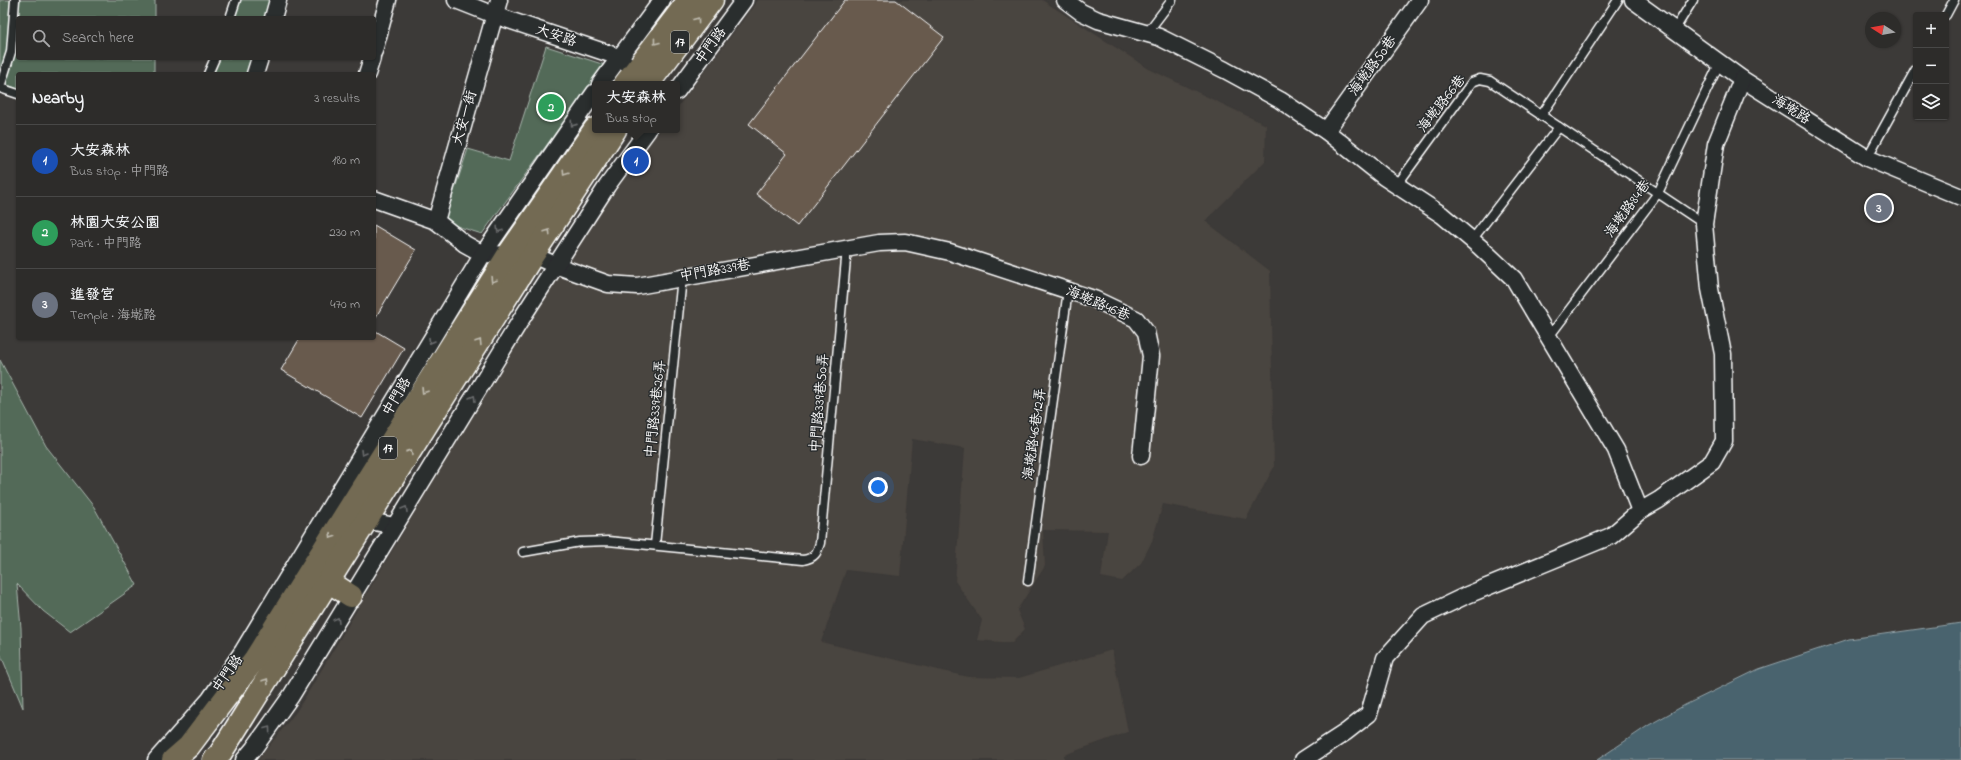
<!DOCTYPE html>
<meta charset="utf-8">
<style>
:root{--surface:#2d2c2a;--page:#393836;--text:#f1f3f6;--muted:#a7a7a8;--line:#484847;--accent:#ff9aa2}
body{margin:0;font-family:"Indie Flower","LXGW WenKai TC",sans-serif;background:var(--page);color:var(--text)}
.controls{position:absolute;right:12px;top:12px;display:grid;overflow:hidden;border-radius:4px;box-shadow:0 1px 3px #0004}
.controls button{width:36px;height:36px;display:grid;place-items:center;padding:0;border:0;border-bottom:1px solid var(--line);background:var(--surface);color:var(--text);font:20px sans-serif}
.compass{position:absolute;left:1865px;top:12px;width:36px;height:36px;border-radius:50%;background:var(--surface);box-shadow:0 1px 3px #0004;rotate:281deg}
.you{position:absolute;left:878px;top:487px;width:14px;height:14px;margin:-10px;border:3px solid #fff;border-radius:50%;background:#1a73e8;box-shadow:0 0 0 6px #1a73e833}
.badge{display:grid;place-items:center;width:26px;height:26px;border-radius:50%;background:var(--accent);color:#fff;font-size:13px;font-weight:700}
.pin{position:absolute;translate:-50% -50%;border:2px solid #fff;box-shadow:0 1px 4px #0006}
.popup{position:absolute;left:592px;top:81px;width:88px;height:52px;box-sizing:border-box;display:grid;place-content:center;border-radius:4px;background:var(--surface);filter:drop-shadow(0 1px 3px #0005);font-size:13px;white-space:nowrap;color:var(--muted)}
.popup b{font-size:15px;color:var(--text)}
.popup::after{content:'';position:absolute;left:50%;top:100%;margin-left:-8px;border:8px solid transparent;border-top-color:var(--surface)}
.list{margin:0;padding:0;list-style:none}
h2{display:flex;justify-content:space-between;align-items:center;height:52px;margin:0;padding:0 16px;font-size:17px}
h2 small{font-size:13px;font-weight:400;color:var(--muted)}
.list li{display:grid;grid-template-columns:26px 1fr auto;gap:12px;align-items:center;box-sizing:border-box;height:72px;padding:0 16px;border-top:1px solid var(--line)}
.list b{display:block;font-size:15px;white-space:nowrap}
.list p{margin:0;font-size:13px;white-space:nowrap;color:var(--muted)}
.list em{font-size:13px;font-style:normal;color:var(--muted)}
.icon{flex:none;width:22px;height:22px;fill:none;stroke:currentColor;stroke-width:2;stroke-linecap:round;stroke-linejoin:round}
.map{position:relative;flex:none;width:1961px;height:760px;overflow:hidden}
.search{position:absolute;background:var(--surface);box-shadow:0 1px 3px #0004;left:16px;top:16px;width:360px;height:44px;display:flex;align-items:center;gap:10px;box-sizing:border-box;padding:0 14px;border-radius:4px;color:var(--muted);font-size:15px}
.panel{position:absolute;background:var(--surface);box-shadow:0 1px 3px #0004;left:16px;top:72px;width:360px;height:268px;border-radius:4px}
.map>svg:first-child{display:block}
.built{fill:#49443f}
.green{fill:#526b59;stroke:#a8b5ac}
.water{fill:#4a646e;stroke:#92a2a8}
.building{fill:#675a4e;stroke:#fff}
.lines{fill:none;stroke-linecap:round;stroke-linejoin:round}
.lane-casing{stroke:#fff;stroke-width:11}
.street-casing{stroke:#fff;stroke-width:19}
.primary-casing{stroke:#fff;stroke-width:25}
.lane{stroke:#2a2d2e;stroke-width:8}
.street{stroke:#2a2d2e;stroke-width:16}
.primary{stroke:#736b52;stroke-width:22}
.oneway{stroke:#c0bcb1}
.oneway2{stroke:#6a6c6d}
.labels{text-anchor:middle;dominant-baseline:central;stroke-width:3;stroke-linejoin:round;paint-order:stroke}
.shield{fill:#2a2d2e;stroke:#bfc0c0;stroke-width:1}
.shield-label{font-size:13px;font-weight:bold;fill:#fff}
.street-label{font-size:14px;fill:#fff;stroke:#2a2d2e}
</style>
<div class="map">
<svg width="1961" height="760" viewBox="0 0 1961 760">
<rect width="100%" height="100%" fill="#3c3a38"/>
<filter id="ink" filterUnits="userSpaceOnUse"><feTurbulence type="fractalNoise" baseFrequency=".025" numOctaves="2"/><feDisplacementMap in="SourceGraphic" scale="8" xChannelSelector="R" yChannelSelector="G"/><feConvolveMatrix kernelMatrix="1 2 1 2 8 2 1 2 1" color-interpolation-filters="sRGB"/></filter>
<g filter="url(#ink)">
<path class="built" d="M758,0H1042L1149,69L1266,125L1265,161L1205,221L1270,271L1274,467L1246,519L1163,504L1152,541L1141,563L1122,581L1101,577L1108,531L1043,530L1045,566L1017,610L1025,629L1012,643L977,640L982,620L955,581L965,448L912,439L900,576L846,570L821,642L968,677L1019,678L1112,650L1128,732L1064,755V760H258L296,712L312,686L572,247L660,130H677V108Z"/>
<g class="green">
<path d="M0,0H155V18H18V58H154V74H18V89L0,82Z"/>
<path d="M240,0H271L266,18H233Z"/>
<path d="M546,46L605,65L482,234L444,222L468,149L509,161Z"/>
<path d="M216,58H254L249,74H210Z"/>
<path d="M0,360L46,446L94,507L137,585L70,632L43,611L17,584L21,628L23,708L0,653Z"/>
</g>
<path class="water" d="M1961,623V760H1597L1649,725L1685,705L1759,669L1849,639Z"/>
<g class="building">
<path d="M845,0H896L944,37L797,226L756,194L787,154L749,124Z"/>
<path d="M374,225L416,250L374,320Z"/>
<path d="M374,330L404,348L362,418L281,370L300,338H374Z"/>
</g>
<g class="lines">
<g class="lane-casing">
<g id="lane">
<path d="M1946,15L1954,0"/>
<path d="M230,18L236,0"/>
<path d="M1675,29L1693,0"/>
<path d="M1147,33L1172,0"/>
<path d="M208,74L215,58"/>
<path d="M0,87L11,52L15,0"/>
<path d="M0,88L18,94"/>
<path d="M1541,116L1618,0"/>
<path d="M1867,158L1916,69"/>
<path d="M1397,185L1472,82L1480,79L1490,81L1704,224"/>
<path d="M1472,240L1559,127"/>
<path d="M1548,338L1658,193L1720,62"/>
<path d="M655,545L682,277"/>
<path d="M523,552L580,542L608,541L803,560C815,558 817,553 820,543L847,248"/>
<path d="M1028,581L1068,290"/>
</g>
</g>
<g class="street-casing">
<g id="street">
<path d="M456,0L494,15L619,57L642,77"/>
<path d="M1065,0L1081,12L1098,20L1159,37L1225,70L1280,100L1326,131L1384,177L1442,215L1480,247L1514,279L1616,450L1640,511"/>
<path d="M1633,0L1742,79L1867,158L1961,197"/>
<path d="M273,18L278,0"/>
<path d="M374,51L388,0"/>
<path d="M255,74L260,58"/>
<path d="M367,74L372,58"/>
<path d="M600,84L662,0"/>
<path d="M677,91L744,0"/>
<path d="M1326,131L1420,0"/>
<path d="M374,199L436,221L465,244L483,254L533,255L555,265L608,284L637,286L879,243L905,242L950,252L1094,299L1136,319L1146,332L1151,356L1141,456"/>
<path d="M436,221L499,0"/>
<path d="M356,518L394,526"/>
<path d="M156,760L210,699L243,651L483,254L595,92"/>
<path d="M244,760L254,748L291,696L525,313L607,186L648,130"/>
<path d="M1303,760L1346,732L1369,714L1385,658L1423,616L1465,596L1611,536L1640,511L1659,500L1712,462L1724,441L1723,354L1710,289L1704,224L1716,144L1742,79"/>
</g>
</g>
<g class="primary-casing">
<g id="primary">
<path d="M625,84L689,0"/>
<path d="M648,84L712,0"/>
<path d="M328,581L351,596"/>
<path d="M173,760L189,746L254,660L508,255L595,129"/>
<path d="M214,760L220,754L533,255L615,130"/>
</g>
</g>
<use href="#lane" class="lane"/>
<use href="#street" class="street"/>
<use href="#primary" class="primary"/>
</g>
<defs><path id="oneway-chevron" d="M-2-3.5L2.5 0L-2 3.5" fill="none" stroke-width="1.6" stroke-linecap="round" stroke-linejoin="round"/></defs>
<g class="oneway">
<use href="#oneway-chevron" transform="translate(697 20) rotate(-53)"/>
<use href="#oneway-chevron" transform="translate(656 42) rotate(128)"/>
<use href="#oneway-chevron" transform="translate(565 173) rotate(124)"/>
<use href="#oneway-chevron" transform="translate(548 232) rotate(-57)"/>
<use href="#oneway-chevron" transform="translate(493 280) rotate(122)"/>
<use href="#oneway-chevron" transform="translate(479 342) rotate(-58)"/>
<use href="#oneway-chevron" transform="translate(424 391) rotate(122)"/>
<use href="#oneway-chevron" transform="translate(410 452) rotate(-58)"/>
<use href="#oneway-chevron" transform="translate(332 536) rotate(122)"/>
<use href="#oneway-chevron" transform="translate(266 681) rotate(-58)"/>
</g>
<g class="oneway2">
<use href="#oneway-chevron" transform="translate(573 124) rotate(125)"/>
<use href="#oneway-chevron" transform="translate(499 230) rotate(123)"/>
<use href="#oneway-chevron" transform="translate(431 341) rotate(121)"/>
<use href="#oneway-chevron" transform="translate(473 398) rotate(-59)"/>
<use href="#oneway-chevron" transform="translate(363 453) rotate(121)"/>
<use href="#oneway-chevron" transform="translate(405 509) rotate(-59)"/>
<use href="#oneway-chevron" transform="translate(337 620) rotate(-59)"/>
<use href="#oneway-chevron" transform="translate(268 729) rotate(-54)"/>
</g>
</g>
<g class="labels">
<g class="shield">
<rect x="671" y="31" width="18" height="22" rx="3"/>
<rect x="379" y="437" width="18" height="22" rx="3"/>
</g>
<g class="shield-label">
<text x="680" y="42">17</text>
<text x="388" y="448">17</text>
</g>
<g class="street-label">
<text transform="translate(556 36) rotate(19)">大安路</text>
<text transform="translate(711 46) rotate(-54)">中門路</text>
<text transform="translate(1373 66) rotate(-54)">海墘路50巷</text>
<text transform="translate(1442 104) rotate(-52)">海墘路66巷</text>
<text transform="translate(1791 110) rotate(32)">海墘路</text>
<text transform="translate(465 118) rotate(-74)">大安一街</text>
<text transform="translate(1628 209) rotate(-54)">海墘路84巷</text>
<text transform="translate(715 271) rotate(-10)">中門路339巷</text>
<text transform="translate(1098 304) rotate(23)">海墘路46巷</text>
<text transform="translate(397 397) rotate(-59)">中門路</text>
<text transform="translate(820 403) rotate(-85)">中門路339巷50弄</text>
<text transform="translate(656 409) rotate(-84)">中門路339巷26弄</text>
<text transform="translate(1035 434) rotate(-82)">海墘路46巷12弄</text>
<text transform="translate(228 674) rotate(-55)">中門路</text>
</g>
</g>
</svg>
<div class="controls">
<button>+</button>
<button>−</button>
<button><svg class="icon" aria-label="layers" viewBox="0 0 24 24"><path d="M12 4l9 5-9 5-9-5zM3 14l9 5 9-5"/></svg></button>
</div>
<svg class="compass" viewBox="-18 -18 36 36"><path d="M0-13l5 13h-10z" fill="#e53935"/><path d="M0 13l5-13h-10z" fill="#a7a7a8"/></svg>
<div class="you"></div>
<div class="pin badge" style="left:636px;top:161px;background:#1a4fb4">1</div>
<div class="popup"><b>大安森林</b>Bus stop</div>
<div class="pin badge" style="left:551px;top:107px;background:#2e9e5b">2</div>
<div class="pin badge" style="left:1879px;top:208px;background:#6b7280">3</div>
<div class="search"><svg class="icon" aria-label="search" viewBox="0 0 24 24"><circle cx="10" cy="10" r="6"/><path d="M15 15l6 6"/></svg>Search here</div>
<section class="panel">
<h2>Nearby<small>3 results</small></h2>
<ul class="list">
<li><span class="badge" style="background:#1a4fb4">1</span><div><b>大安森林</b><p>Bus stop · 中門路</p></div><em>180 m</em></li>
<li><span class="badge" style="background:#2e9e5b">2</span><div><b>林園大安公園</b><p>Park · 中門路</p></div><em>230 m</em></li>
<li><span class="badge" style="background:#6b7280">3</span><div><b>進發宮</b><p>Temple · 海墘路</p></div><em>470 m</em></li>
</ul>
</section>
</div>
